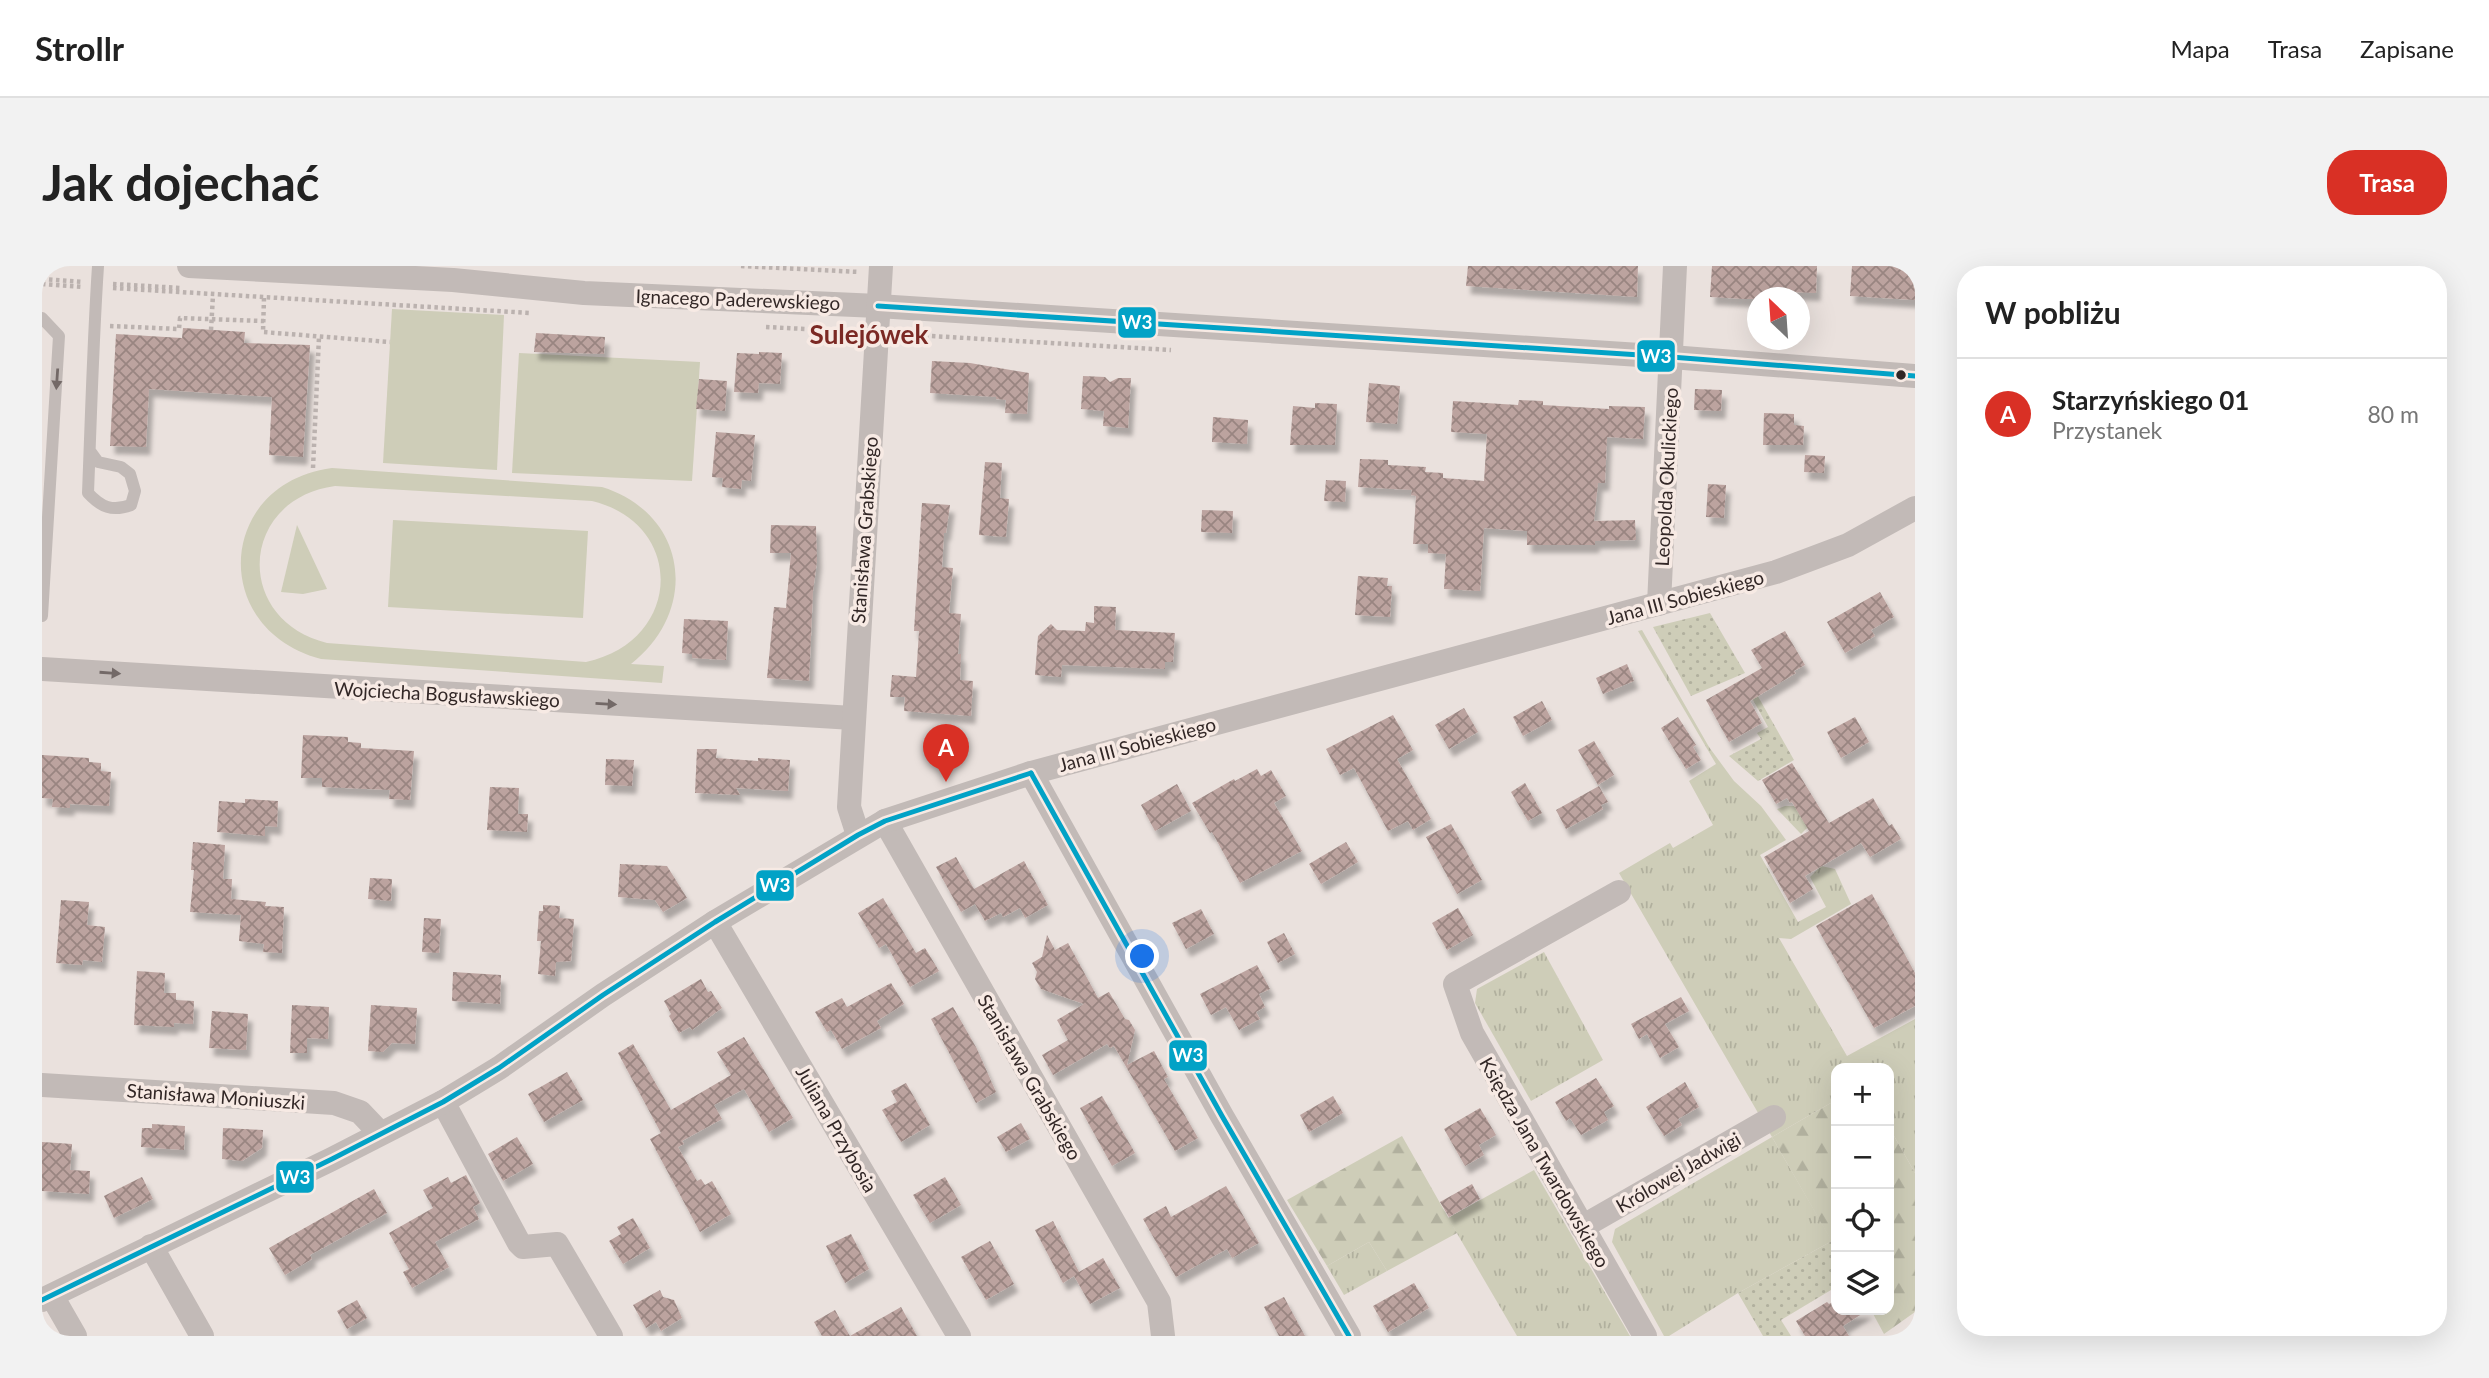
<!DOCTYPE html>
<html lang="pl">
<meta charset="utf-8">
<style>
:root{--surface:#fff;--page:#f2f2f2;--text:#222;--muted:#767676;--line:#e0e0e0;--accent:#d93025}
body{margin:0;font-family:Lato,sans-serif;background:var(--page);color:var(--text)}
.controls{position:absolute;right:21px;bottom:21px;display:grid;overflow:hidden;border-radius:14px;box-shadow:0 7px 28px #0002}
.controls button{width:63px;height:63px;display:grid;place-items:center;padding:0;border:0;border-bottom:2px solid var(--line);background:var(--surface);color:var(--text);font:35px sans-serif}
.compass{position:absolute;left:1705px;top:21px;width:63px;height:63px;border-radius:50%;background:var(--surface);box-shadow:0 7px 28px #0002;rotate:335deg}
.you{position:absolute;left:1101px;top:691px;width:24px;height:24px;margin:-18px;border:5px solid #fff;border-radius:50%;background:#1a73e8;box-shadow:0 0 0 10px #1a73e833}
.badge{display:grid;place-items:center;width:46px;height:46px;border-radius:50%;background:var(--accent);color:#fff;font-size:23px;font-weight:700}
.pin{position:absolute;translate:-50% -58px;filter:drop-shadow(0 2px 4px #0008)}
.pin::after{content:'';position:absolute;top:37px;width:24px;height:21px;background:inherit;clip-path:polygon(0 0,100% 0,50% 100%)}
.list{margin:0;padding:0;list-style:none}
h2{display:flex;justify-content:space-between;align-items:center;height:91px;margin:0;padding:0 28px;font-size:30px}
h2 small{font-size:23px;font-weight:400;color:var(--muted)}
.list li{display:grid;grid-template-columns:46px 1fr auto;gap:21px;align-items:center;box-sizing:border-box;height:112px;padding:0 28px;border-top:2px solid var(--line)}
.list b{display:block;font-size:26px;white-space:nowrap}
.list p{margin:0;font-size:23px;white-space:nowrap;color:var(--muted)}
.list em{font-size:23px;font-style:normal;color:var(--muted)}
.icon{flex:none;width:38px;height:38px;fill:none;stroke:currentColor;stroke-width:2;stroke-linecap:round;stroke-linejoin:round}
.map{position:relative;flex:none;width:1873px;height:1070px;overflow:hidden;border-radius:28px}
header{display:flex;align-items:center;gap:42px;box-sizing:border-box;height:98px;padding:0 35px;background:var(--surface);border-bottom:2px solid var(--line)}
header strong{font-size:33px}
nav{display:flex;gap:38px;margin-inline-start:auto;font-size:24px}
.intro{display:flex;align-items:center;justify-content:space-between;box-sizing:border-box;height:168px;padding:0 42px}
h1{margin:0;font-size:49px}
.button{padding:18px 32px;border-radius:28px;background:var(--accent);color:#fff;font-size:24px;font-weight:700}
main{display:flex;gap:42px;padding:0 42px}
aside{flex:1;background:var(--surface);border-radius:28px;box-shadow:0 7px 28px #0002}
.map>svg:first-child{display:block}
.grass{fill:url(#grass-tufts)}
.forest{fill:url(#forest-firs)}
.garden{fill:url(#garden-dots)}
.pitch{fill:#cecdb8;fill-rule:evenodd}
.building{fill:url(#building-cross-hatch);filter:url(#shadow)}
.lines{fill:none;stroke-linecap:round;stroke-linejoin:round}
.path{stroke:#bbb2af;stroke-width:4.5;stroke-dasharray:3.5 3.5;stroke-linecap:butt}
.service{stroke:#c2bab7;stroke-width:12}
.minor{stroke:#c2bab7;stroke-width:24}
.bus-1-casing{stroke:#f7eae4;stroke-width:10}
.bus-1{stroke:#02a2c6;stroke-width:5}
.oneway{fill:#736967}
.bus-dot{fill:#322726;stroke:#f7eae4;stroke-width:2.5}
.labels{text-anchor:middle;dominant-baseline:central;stroke-width:7;stroke-linejoin:round;paint-order:stroke}
.street-label{font-size:19px;fill:#322726;stroke:#f7eae4}
.district-label{font-size:26px;font-weight:bold;fill:#7b2924;stroke:#f7eae4}
.line-badge{stroke:#f7eae4;stroke-width:2.5}
.badge-label{font-size:19px;text-anchor:middle;font-weight:bold;fill:#fff}
</style>
<header>
<strong>Strollr</strong>
<nav><a>Mapa</a><a>Trasa</a><a>Zapisane</a></nav>
</header>
<div class="intro"><h1>Jak dojechać</h1><a class="button">Trasa</a></div>
<main>
<div class="map">
<svg width="1873" height="1070" viewBox="0 0 1873 1070">
<defs>
<pattern id="grass-tufts" width="24" height="20" patternUnits="userSpaceOnUse" patternTransform="scale(1.75)"><rect width="24" height="20" fill="#cecdb8"/><path d="M3 7l-1-3M5 7V3M7 7l1-3M15 17l-1-3M17 17v-4M19 17l1-3" fill="none" stroke="#b1b09e"/></pattern>
<pattern id="forest-firs" width="22" height="20" patternUnits="userSpaceOnUse" patternTransform="scale(1.75)"><rect width="22" height="20" fill="#cecdb8"/><path d="M5 1l3.5 6h-7zM16 11l3.5 6h-7z" fill="#b1b09e"/></pattern>
<pattern id="garden-dots" width="8" height="8" patternUnits="userSpaceOnUse" patternTransform="scale(1.75)"><rect width="8" height="8" fill="#cecdb8"/><path d="M2 2h.1M6 6h.1" fill="none" stroke="#b1b09e" stroke-width="1.8" stroke-linecap="round"/></pattern>
<pattern id="building-cross-hatch" width="8" height="8" patternUnits="userSpaceOnUse" patternTransform="scale(1.75)"><rect width="8" height="8" fill="#bca39f"/><path d="M0 0l8 8M0 8l8-8" fill="none" stroke="#998581"/></pattern>
<filter id="shadow"><feDropShadow dx="4.5" dy="8" stdDeviation="2" flood-color="#0004"/></filter>
</defs>
<rect width="100%" height="100%" fill="#eae1dd"/>
<g class="grass">
<path d="M1600,364L1667,481L1692,515L1719,540L1744,574L1718,589L1756,656L1784,641L1768,611L1779,600L1793,603L1809,638L1749,673L1737,672L1805,790L1873,753V907L1847,861V802H1794V834L1730,871L1790,975L1696,1027L1627,1070H1622L1570,976L1573,963L1730,871L1577,607L1628,577L1631,582L1671,559L1647,515L1674,498L1596,365Z"/>
<path d="M1743,540H1756L1767,560L1759,568L1735,543Z"/>
<path d="M1502,686L1561,794L1489,835L1433,737L1435,723Z"/>
<path d="M1492,904L1588,1070H1475L1406,952Z"/>
<path d="M1327,976L1345,1005L1302,1029L1285,1000Z"/>
</g>
<g class="forest">
<path d="M1794,834V983L1730,871Z"/>
<path d="M1847,861L1873,907V1046L1842,1068L1829,1044H1847Z"/>
<path d="M1360,870L1415,967L1345,1005L1327,976L1285,1000L1245,934Z"/>
</g>
<g class="garden">
<path d="M1668,347L1703,407L1649,430L1611,361Z"/>
<path d="M1705,411L1752,494L1716,515L1687,490L1719,473L1715,467L1726,461L1700,414Z"/>
<path d="M1790,975L1794,983V1021L1739,1054L1749,1070H1721L1696,1027Z"/>
</g>
<g class="pitch">
<path d="M350,43L462,49L455,204L341,197Z"/>
<path d="M477,87L658,96L650,215L470,207Z"/>
<path d="M290,202L560,221C646,248 658,344 589,398L622,400L620,417L279,393C166,363 175,217 290,202ZM293,220L550,235C645,258 640,376 544,396L285,377C191,354 197,233 293,220Z"/>
<path d="M351,254L546,265L541,352L346,341Z"/>
<path d="M255,259L285,323L261,328L239,326Z"/>
</g>
<g class="building">
<path d="M1426,0H1596L1595,31L1424,20Z"/>
<path d="M1670,0H1775L1774,27L1747,26V32L1703,33L1668,31Z"/>
<path d="M1810,0H1873V34L1808,30Z"/>
<path d="M141,62L203,66L202,77L268,79L261,191L227,189L230,131L107,123L104,181L68,180L74,68L140,72Z"/>
<path d="M494,67L563,71L562,88L492,86Z"/>
<path d="M717,86L740,87L738,118L717,117L716,127L692,126L695,87L717,88Z"/>
<path d="M890,95L928,97L987,107L985,148L963,147L964,134L954,133V131L888,127Z"/>
<path d="M1041,110L1063,111L1068,116L1076,112H1089L1086,162L1061,160L1062,145L1039,143Z"/>
<path d="M657,113L685,115L683,145L654,143Z"/>
<path d="M1327,117L1358,120L1355,158L1324,156Z"/>
<path d="M1653,123L1680,124L1679,145L1652,144Z"/>
<path d="M1477,134L1501,135V139L1567,143V140L1603,141L1601,173L1565,171L1563,217H1556L1552,255L1593,254L1594,274L1553,275V279H1485V265L1442,262L1438,325L1402,323L1404,288L1386,287V278H1371L1374,230L1369,229L1370,224L1316,221L1318,193L1346,194V199L1384,201L1383,206L1401,207V212L1442,215L1445,168L1409,166L1411,135L1476,139Z"/>
<path d="M1273,137L1295,138L1293,179H1248L1251,140L1273,142Z"/>
<path d="M1722,147L1752,148V159L1762,160L1761,179H1721Z"/>
<path d="M1171,151L1206,154L1205,178L1170,176Z"/>
<path d="M674,166L713,169L709,215L700,214L699,223L680,221L681,212L670,211Z"/>
<path d="M1763,189L1783,190L1782,207L1762,206Z"/>
<path d="M943,196L960,197L958,232L967,233L964,271L937,269Z"/>
<path d="M1284,214L1304,215L1303,236L1282,235Z"/>
<path d="M1666,218L1684,219L1682,252L1664,251Z"/>
<path d="M880,237L908,239L904,267H902L900,301L911,302L907,347L919,348L916,388H919L918,414L931,415L929,450L862,445L863,431H848L850,409L874,411L877,365H872Z"/>
<path d="M1160,244L1191,245L1190,267L1159,266Z"/>
<path d="M729,259L774,260L775,295L771,325L767,415L725,412L732,341L744,342L749,287H728Z"/>
<path d="M1316,310L1346,312L1345,320H1350L1348,351L1313,349Z"/>
<path d="M1838,326L1852,351L1829,364L1833,370L1803,387L1785,356Z"/>
<path d="M1052,340L1074,341L1073,364L1133,367L1131,396H1123V403L1020,399L1019,411L993,409L996,370L1009,358L1015,364L1043,365L1044,356L1052,357Z"/>
<path d="M642,353L686,355L684,394L650,392V388L640,387Z"/>
<path d="M1743,365L1763,399L1752,405L1754,407L1708,435L1720,457L1687,476L1664,434L1720,402L1709,384Z"/>
<path d="M1585,398L1592,415L1561,428L1554,412Z"/>
<path d="M1500,435L1510,454L1481,470L1471,451Z"/>
<path d="M1422,442L1436,466L1407,483L1393,459Z"/>
<path d="M1351,449L1371,484L1355,493L1389,553L1371,564L1366,555L1346,565L1312,502L1298,509L1284,483Z"/>
<path d="M1636,451L1654,479L1651,481L1659,494L1644,503L1619,462Z"/>
<path d="M1813,451L1827,476L1799,492L1785,466Z"/>
<path d="M261,469L306,471V476L319,477V482L372,485L368,534L347,533L348,524L280,521V512H259Z"/>
<path d="M1552,475L1572,509L1556,519L1536,484Z"/>
<path d="M655,483H675L674,492L716,495V492L748,494L746,525L694,522L698,529L653,527Z"/>
<path d="M0,489L47,492V496L59,497V505L69,506L67,540L28,538V542L10,541L11,533L0,532Z"/>
<path d="M564,493L592,494L590,520L563,519Z"/>
<path d="M1750,497L1787,557L1831,532L1847,560L1850,558L1859,573L1828,591L1819,577L1763,610L1771,623L1748,637L1722,591L1767,565L1750,536L1748,537L1745,532L1734,538L1720,514Z"/>
<path d="M1215,503L1219,510L1229,504L1244,530L1232,537L1260,585L1198,617L1170,566L1168,567L1150,537L1192,513L1193,515Z"/>
<path d="M1483,517L1500,547L1486,555L1469,526Z"/>
<path d="M1135,518L1149,545L1113,565L1099,539Z"/>
<path d="M1557,520L1566,536L1559,539L1561,543L1524,563L1514,544Z"/>
<path d="M448,521L477,522L476,548H486L485,566L445,564Z"/>
<path d="M203,533L236,535L235,561L223,560V570L175,566L177,535L203,537Z"/>
<path d="M1409,558L1440,614L1415,628L1384,571Z"/>
<path d="M151,576L183,579L181,613H190L189,633L224,636L223,640L242,641L240,687L221,686L222,678L197,675L199,649L148,646L152,604H149Z"/>
<path d="M1304,576L1316,596L1279,618L1267,598Z"/>
<path d="M914,591L932,623L982,595L1006,639L983,652L978,642L961,651L959,647L943,655L933,638L919,646L894,601Z"/>
<path d="M578,598L625,600L645,632L621,646L613,634L576,631Z"/>
<path d="M328,612L350,613L349,635L326,633Z"/>
<path d="M1830,628L1873,707V740L1832,762L1774,660Z"/>
<path d="M841,632L874,687L883,682L897,705L868,721L844,678L837,682L816,647Z"/>
<path d="M19,634L47,636L45,659L63,661L60,696L41,694L40,699L14,697Z"/>
<path d="M501,639L518,640L517,652L532,653L529,695L514,696L513,710L496,708L499,675H495L497,645H501Z"/>
<path d="M1416,642L1431,669L1405,684L1390,657Z"/>
<path d="M1159,643L1172,668L1144,683L1130,657Z"/>
<path d="M382,652L399,653L397,687L380,686Z"/>
<path d="M1242,667L1253,688L1236,697L1225,676Z"/>
<path d="M1005,669L1013,684L1026,677L1056,732L1067,726L1083,753L1087,754L1093,764L1085,799L1112,785L1126,811L1122,813L1156,872L1133,885L1072,780L1068,782L1065,778L1011,809L1000,789L1026,774L1015,754L1042,738L999,723L993,713L995,706L990,697L1000,691Z"/>
<path d="M1215,699L1228,723L1217,728L1223,741L1214,746L1218,753L1197,764L1184,741L1169,749L1158,728Z"/>
<path d="M95,705L123,707L122,727H134V734L152,735L151,758L132,757V761L92,759Z"/>
<path d="M411,706L459,709L458,738L410,735Z"/>
<path d="M659,713L666,726L669,725L680,742L650,764L648,761L637,767L627,750L629,748L622,735Z"/>
<path d="M849,717L862,738L835,755L839,762L800,783L789,764L785,766L773,746L800,732L805,741Z"/>
<path d="M1639,731L1647,745L1623,758L1637,781L1618,792L1605,768L1597,773L1589,758Z"/>
<path d="M250,739L287,741L286,773L265,772V787H248Z"/>
<path d="M329,739L375,742L373,778L350,777L341,786L326,785Z"/>
<path d="M911,741L935,783L954,826L934,837L889,753Z"/>
<path d="M170,745L206,748L204,784L167,782Z"/>
<path d="M702,771L751,852L727,866L702,823L672,839L680,853L640,875L642,878L636,881L655,915L659,913L663,919L670,915L689,948L658,966L608,873L619,867L576,787L591,778L629,844L689,809L675,786Z"/>
<path d="M525,806L541,834L502,856L486,828Z"/>
<path d="M1554,812L1572,840L1562,846L1566,854L1539,869L1528,852L1524,855L1513,836Z"/>
<path d="M1643,816L1657,841L1636,853L1640,859L1622,870L1604,841Z"/>
<path d="M864,817L888,859L859,876L840,844L855,836L849,825Z"/>
<path d="M1060,830L1093,887L1070,900L1038,842Z"/>
<path d="M1291,830L1301,847L1267,866L1258,849Z"/>
<path d="M1438,842L1454,869L1437,879L1442,889L1423,900L1402,863Z"/>
<path d="M979,857L988,873L964,886L955,871Z"/>
<path d="M110,858L143,860L142,884L99,881L100,862H110Z"/>
<path d="M181,862L221,864L220,882L200,895L180,893Z"/>
<path d="M475,871L491,898L461,915L446,888Z"/>
<path d="M0,876L30,878L28,904L48,905L47,928L0,925Z"/>
<path d="M424,909L438,937L431,941L437,953L393,976L407,1001L370,1022L361,1006L367,1003L347,967L391,942L381,924L406,911L409,917Z"/>
<path d="M100,911L111,933L72,952L62,930Z"/>
<path d="M903,911L919,939L888,957L871,929Z"/>
<path d="M1430,918L1438,933L1407,951L1398,936Z"/>
<path d="M1184,920L1217,977L1190,992L1185,983L1134,1011L1101,953L1124,940L1129,951Z"/>
<path d="M332,923L345,947L268,989L270,993L243,1009L227,982Z"/>
<path d="M591,952L608,982L581,998L567,975L579,968L575,961Z"/>
<path d="M1011,955L1037,1006L1061,992L1078,1022L1048,1038L1032,1010L1021,1017L993,964Z"/>
<path d="M809,968L827,1003L803,1017L784,980Z"/>
<path d="M948,975L972,1018L944,1034L919,991Z"/>
<path d="M1372,1017L1387,1042L1346,1066L1331,1040Z"/>
<path d="M618,1024L621,1031L632,1034L640,1052L619,1065L614,1056L604,1062L591,1039Z"/>
<path d="M1242,1031L1263,1070H1237L1222,1041Z"/>
<path d="M315,1034L325,1052L305,1063L295,1045Z"/>
<path d="M1794,1034V1044H1826L1801,1060L1807,1070H1763L1754,1055L1785,1036L1787,1038Z"/>
<path d="M859,1041L875,1070H808Z"/>
<path d="M793,1044L799,1055L808,1070H780L772,1056Z"/>
</g>
<g class="lines">
<g class="path">
<path d="M699,0L817,6"/>
<path d="M0,13L41,16"/>
<path d="M0,18L41,21"/>
<path d="M71,18L139,22"/>
<path d="M71,22L488,47"/>
<path d="M222,32L221,66L348,76"/>
<path d="M68,60L137,63L138,52L222,55"/>
<path d="M724,61L804,65"/>
<path d="M169,64L171,29"/>
<path d="M855,68L1129,84"/>
<path d="M271,202L277,71"/>
</g>
<g class="service">
<path d="M0,52L17,70L0,350"/>
<path d="M48,185L56,196L79,201L88,208L93,225L89,239C70,246 59,241 46,227C49,151 51,75 56,0"/>
</g>
<g class="minor">
<path d="M147,0L411,14L542,27L836,40L1629,91L1873,110"/>
<path d="M1617,338L1633,0"/>
<path d="M0,403L811,452"/>
<path d="M989,507L1180,850L1307,1070"/>
<path d="M843,555L1117,1036L1121,1070"/>
<path d="M816,569L807,541L839,0"/>
<path d="M1577,626L1413,718L1430,767L1603,1070"/>
<path d="M673,656L917,1070"/>
<path d="M0,819L292,837L318,846L338,867"/>
<path d="M401,836L477,977L481,981L515,978L569,1070"/>
<path d="M1540,961L1732,851"/>
<path d="M109,980L160,1070"/>
<path d="M10,1030L33,1070"/>
<path d="M0,1034L290,893L401,836L457,802L561,729L673,656L843,555L989,507L1734,306L1806,279L1873,242"/>
</g>
<g class="bus-1-casing">
<g id="bus-1">
<path d="M836,40L1629,91L1873,110"/>
<path d="M989,507L1180,850L1307,1070"/>
<path d="M0,1034L290,893L401,836L457,802L561,729L673,656L816,569L843,555L989,507"/>
</g>
</g>
<use href="#bus-1" class="bus-1"/>
</g>
<defs><path id="oneway-solid" d="M-6-.8H1V-3.2L6.5 0L1 3.2V.8H-6Z" transform="scale(1.75)"/></defs>
<g class="oneway">
<use href="#oneway-solid" transform="translate(15 113) rotate(94)"/>
<use href="#oneway-solid" transform="translate(68 407) rotate(4)"/>
<use href="#oneway-solid" transform="translate(564 438) rotate(3)"/>
</g>
<circle class="bus-dot" cx="1859" cy="109" r="6"/>
<g class="labels">
<g class="street-label">
<text transform="translate(696 33) rotate(2)">Ignacego Paderewskiego</text>
<text transform="translate(1624 211) rotate(-87)">Leopolda Okulickiego</text>
<text transform="translate(822 264) rotate(-86)">Stanisława Grabskiego</text>
<text transform="translate(1643 331) rotate(-15)">Jana III Sobieskiego</text>
<text transform="translate(405 428) rotate(3)">Wojciecha Bogusławskiego</text>
<text transform="translate(1095 478) rotate(-15)">Jana III Sobieskiego</text>
<text transform="translate(988 811) rotate(60)">Stanisława Grabskiego</text>
<text transform="translate(174 830) rotate(4)">Stanisława Moniuszki</text>
<text transform="translate(795 863) rotate(60)">Juliana Przybosia</text>
<text transform="translate(1503 896) rotate(60)">Księdza Jana Twardowskiego</text>
<text transform="translate(1636 906) rotate(-30)">Królowej Jadwigi</text>
</g>
<g class="district-label">
<text x="827" y="68">Sulejówek</text>
</g>
</g>
<g class="line-badge">
<rect x="1075" y="40" width="40" height="33" rx="7" fill="#02a2c6"/>
<rect x="1594" y="73" width="40" height="34" rx="7" fill="#02a2c6"/>
<rect x="713" y="603" width="40" height="33" rx="7" fill="#02a2c6"/>
<rect x="1126" y="773" width="40" height="33" rx="7" fill="#02a2c6"/>
<rect x="233" y="894" width="40" height="34" rx="7" fill="#02a2c6"/>
</g>
<g class="badge-label">
<text x="1095" y="63">W3</text>
<text x="1614" y="97">W3</text>
<text x="733" y="626">W3</text>
<text x="1146" y="796">W3</text>
<text x="253" y="918">W3</text>
</g>
</svg>
<div class="controls">
<button>+</button>
<button>−</button>
<button><svg class="icon" aria-label="locate" viewBox="0 0 24 24"><circle cx="12" cy="12" r="6"/><path d="M12 2v4M12 18v4M2 12h4M18 12h4"/></svg></button>
<button><svg class="icon" aria-label="layers" viewBox="0 0 24 24"><path d="M12 4l9 5-9 5-9-5zM3 14l9 5 9-5"/></svg></button>
</div>
<svg class="compass" viewBox="-18 -18 36 36"><path d="M0-13l5 13h-10z" fill="#e53935"/><path d="M0 13l5-13h-10z" fill="#767676"/></svg>
<div class="you"></div>
<div class="pin badge" style="left:904px;top:516px">A</div>
</div>
<aside>
<h2>W pobliżu<small></small></h2>
<ul class="list">
<li><span class="badge">A</span><div><b>Starzyńskiego 01</b><p>Przystanek</p></div><em>80 m</em></li>
</ul>
</aside>
</main>
